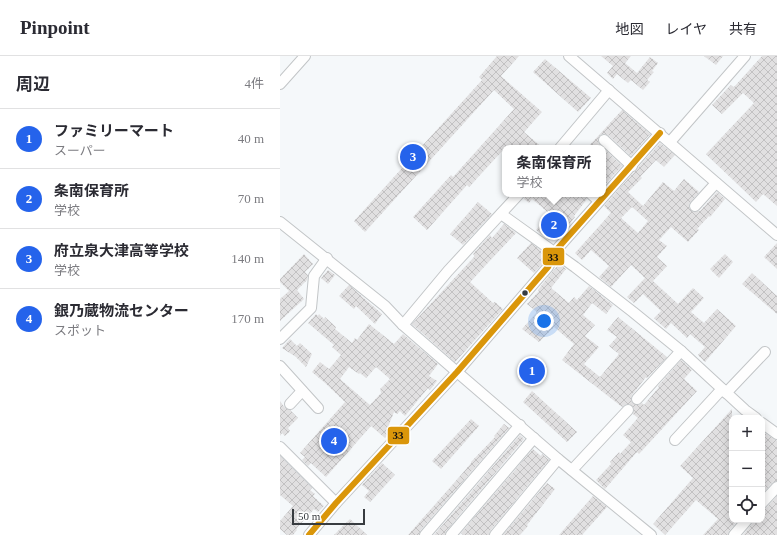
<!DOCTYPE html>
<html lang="ja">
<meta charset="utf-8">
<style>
:root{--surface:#fff;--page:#f2f2f3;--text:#2b2b33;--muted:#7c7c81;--line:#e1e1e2;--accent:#2563eb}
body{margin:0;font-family:"Times New Roman","Noto Sans JP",serif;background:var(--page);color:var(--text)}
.controls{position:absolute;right:12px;bottom:12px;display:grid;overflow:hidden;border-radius:8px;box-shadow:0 2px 10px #0003}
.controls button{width:36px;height:36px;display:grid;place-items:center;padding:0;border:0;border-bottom:1px solid var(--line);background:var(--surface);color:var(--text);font:20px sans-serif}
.scale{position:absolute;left:12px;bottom:10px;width:73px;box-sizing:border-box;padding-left:4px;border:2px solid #383c40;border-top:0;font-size:11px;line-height:14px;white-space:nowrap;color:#383c40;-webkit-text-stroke:3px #fff;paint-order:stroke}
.you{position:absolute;left:264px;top:265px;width:14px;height:14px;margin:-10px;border:3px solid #fff;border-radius:50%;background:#1a73e8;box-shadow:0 0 0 6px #1a73e833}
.badge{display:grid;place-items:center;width:26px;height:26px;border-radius:50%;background:var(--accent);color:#fff;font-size:13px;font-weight:700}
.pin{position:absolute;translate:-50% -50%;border:2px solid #fff;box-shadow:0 1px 4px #0006}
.popup{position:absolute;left:222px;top:89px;width:104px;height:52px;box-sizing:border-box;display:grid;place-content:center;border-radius:8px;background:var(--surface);filter:drop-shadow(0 1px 3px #0005);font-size:13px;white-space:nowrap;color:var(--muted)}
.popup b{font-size:15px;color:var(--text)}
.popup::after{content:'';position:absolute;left:50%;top:100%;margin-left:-8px;border:8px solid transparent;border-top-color:var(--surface)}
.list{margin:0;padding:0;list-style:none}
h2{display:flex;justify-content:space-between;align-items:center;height:52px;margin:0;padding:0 16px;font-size:17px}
h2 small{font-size:13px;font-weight:400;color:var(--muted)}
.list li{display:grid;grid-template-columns:26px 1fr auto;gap:12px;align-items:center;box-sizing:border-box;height:60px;padding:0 16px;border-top:1px solid var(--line)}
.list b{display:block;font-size:15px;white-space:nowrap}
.list p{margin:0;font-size:13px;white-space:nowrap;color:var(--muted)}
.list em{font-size:13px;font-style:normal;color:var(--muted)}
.icon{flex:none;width:22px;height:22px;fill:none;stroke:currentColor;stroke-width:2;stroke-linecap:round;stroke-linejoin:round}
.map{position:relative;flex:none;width:497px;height:479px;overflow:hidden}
header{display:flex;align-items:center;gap:24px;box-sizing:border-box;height:56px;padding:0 20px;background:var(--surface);border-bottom:1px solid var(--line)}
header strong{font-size:19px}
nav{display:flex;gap:22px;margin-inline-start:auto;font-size:14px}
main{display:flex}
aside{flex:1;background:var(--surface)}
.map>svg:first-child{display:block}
.building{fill:url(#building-cross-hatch);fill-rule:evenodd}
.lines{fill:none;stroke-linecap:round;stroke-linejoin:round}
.minor-casing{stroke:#c2c5c7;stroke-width:12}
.minor{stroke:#fefefe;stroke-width:10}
.bus-1-casing{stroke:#fff;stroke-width:9}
.bus-1{stroke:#da960a;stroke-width:6}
.bus-dot{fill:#383c40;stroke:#fff;stroke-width:1.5}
.line-badge{stroke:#fff;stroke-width:1.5}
.pale-badge-label{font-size:11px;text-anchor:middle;font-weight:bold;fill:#111}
</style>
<header>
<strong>Pinpoint</strong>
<nav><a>地図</a><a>レイヤ</a><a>共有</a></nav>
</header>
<main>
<aside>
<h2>周辺<small>4件</small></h2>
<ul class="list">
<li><span class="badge">1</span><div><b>ファミリーマート</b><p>スーパー</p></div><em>40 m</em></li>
<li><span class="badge">2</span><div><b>条南保育所</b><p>学校</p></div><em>70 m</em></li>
<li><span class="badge">3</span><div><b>府立泉大津高等学校</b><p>学校</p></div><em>140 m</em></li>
<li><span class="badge">4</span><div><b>銀乃蔵物流センター</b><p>スポット</p></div><em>170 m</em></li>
</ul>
</aside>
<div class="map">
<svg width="497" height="479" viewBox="0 0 497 479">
<defs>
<pattern id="building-cross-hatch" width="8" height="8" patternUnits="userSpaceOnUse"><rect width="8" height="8" fill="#e1e0e1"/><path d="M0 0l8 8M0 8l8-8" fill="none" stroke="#c2c1c2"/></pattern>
</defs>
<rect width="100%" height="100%" fill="#f5f8fa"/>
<g class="building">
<path d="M217,0H239L221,20L262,56L244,76L263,92H225L189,131L187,129L147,174L133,161L171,119L173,121L234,53L214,34L85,176L74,165L202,24L199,21Z"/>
<path d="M321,0H351L345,7L357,17L370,1L378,7L372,15L374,16L367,24L370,26L363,34L351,24L348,27L337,18L333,23L327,17L333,10Z"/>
<path d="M424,0H443L436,9Z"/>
<path d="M482,0H497V150L483,138L476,146L426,98L474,47L463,37L442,58L432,49L451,29L454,31Z"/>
<path d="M265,3L311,42L298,56L253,16Z"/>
<path d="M342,54L370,78L351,100L328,79L322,78L319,80L318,86L319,88L342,110L323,131V92H307Z"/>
<path d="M380,87L395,99L384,111L376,104L360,121L362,122L348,136L363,150L383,126L394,135L404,123L419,136L409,148V152L413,156L420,155L437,136L445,143L430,161L429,160L417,173L419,174L408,186L391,171L379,184L387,190L377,201L387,210L373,225L398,248L413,232L424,242L411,256L424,267L437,253L456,270L425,306L418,299L425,291L410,278L407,282L391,267L386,273L374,262L381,255L363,238L354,247L347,241L365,222L351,209L331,231L319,221L329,210L311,194L302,204L295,197L331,157L324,150ZM352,151L368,165L358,177L341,162Z"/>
<path d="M245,138H305L307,143L294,160L295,161L277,183L273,179L269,184L256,174L270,158L252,143L249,147L244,143Z"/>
<path d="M198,146L212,158L183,189L170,178Z"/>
<path d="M224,168L236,177L190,226L213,247L215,246L223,253L175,306L132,268L194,201V199L193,198L210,179L212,182Z"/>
<path d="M251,187L267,199L264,202L263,207L254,217L237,202Z"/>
<path d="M497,187V213L484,201Z"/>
<path d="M24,198L33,208L25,216L28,219L27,224L17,234L24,243L0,265V243L9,235L0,226V223Z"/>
<path d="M445,198L453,206L439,222L430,213Z"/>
<path d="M279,208L286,213L271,232L289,247L294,241L297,244L309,230L333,249L326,258L312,247L303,259L315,269L305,280L319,291L304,308L320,321L339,298L329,290L337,281L327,274L338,261L387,301L367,322L366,321L352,339L351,342L352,347L359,349L362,347L364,349L379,331L378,330L401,304L412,314L404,323L417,335L359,398L357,396L325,433L316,424L331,408L330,406L339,396L340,398L351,386L343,379L358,362L353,358L354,352L349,348H346L342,351L282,304L294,288L274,271L259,286L242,273L257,256L247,248L259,235L258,234L264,226Z"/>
<path d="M48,214L55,219L48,228L41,222Z"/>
<path d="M472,217L497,240V258L462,228Z"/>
<path d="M69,229L102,258L95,268L76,250L74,253L59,240Z"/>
<path d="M36,258L38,260L39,258L44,263L45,261L56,271L55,273L72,287L75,282L77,284L89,268L114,288L123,278L158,308L149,320L157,325L150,334L148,332L125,360L120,355L117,358L114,356L108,371L112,375L105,382L91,370L46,421L31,407L28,410L22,404L25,401L20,397L65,346L45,327L32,316L40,306L49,313L61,299L52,291L54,289L28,267ZM69,311L79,318L80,317L86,322L96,311L110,323L100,333L101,337L90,349L60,323Z"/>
<path d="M10,283L17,290L20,287L32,298L26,311L16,301L2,292Z"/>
<path d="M256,300L267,311L249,331L238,320Z"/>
<path d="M252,335L297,376L287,386L243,346Z"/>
<path d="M0,345L5,352L10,354L18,362L8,372L10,375L5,380L2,377L0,380Z"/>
<path d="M452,353V464H458L449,475L448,479H423L438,463L416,444L385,479L373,468L413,422L400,410Z"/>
<path d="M191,363L199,370L161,413L152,405Z"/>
<path d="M224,368L229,372L140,475L139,479H128L181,419L191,407V406L215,381L214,380Z"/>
<path d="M482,375L497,385V425L492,427L482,438Z"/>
<path d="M240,379L244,383L166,475L165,479H154Z"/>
<path d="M253,393L261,400L262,398L269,404L210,475L209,479H183L181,477Z"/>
<path d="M0,400L32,432L30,434L35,438L33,440L44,450L38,456L34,453L16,473L17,474L13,479H7L0,473V465L13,450L0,439Z"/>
<path d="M102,407L115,419L90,446L84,441L89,435L82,429Z"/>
<path d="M267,427L275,433L247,469L248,470L240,479H223Z"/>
<path d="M313,440L327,451L302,479H279Z"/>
<path d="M497,440V479H463L472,468L473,464H482V453L487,451Z"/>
<path d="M70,463L87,479H54Z"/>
</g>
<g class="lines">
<g class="minor-casing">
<g id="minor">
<path d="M289,0L497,179"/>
<path d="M0,28L25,0"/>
<path d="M324,84L352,110"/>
<path d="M390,86L465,0"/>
<path d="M280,92L329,34"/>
<path d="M311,138L319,145"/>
<path d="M415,150L436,127"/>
<path d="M221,158L295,211L353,256L401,295L465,354L476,362"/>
<path d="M0,166L105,250L123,269L177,316L278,403L371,479"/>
<path d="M123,269L168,215L239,138"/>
<path d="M0,283L31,252L34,220L47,202"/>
<path d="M0,310L38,352"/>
<path d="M446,337L485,296"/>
<path d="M357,343L401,295"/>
<path d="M10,348L22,335"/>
<path d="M482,367L497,378"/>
<path d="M395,384L442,333"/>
<path d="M0,391L56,447"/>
<path d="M292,414L348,354"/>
<path d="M482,447L497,431"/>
<path d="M29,479L56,447L177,316L268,211L278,192L380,77"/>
<path d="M145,479L240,369"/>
<path d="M171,479L254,382"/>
<path d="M215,479L278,403"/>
<path d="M454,479L467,464"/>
</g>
</g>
<use href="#minor" class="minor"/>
<g class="bus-1-casing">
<path id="bus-1" d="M29,479L56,447L177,316L268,211L278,192L380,77"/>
</g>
<use href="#bus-1" class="bus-1"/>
</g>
<circle class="bus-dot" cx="245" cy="237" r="3.5"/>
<g class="line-badge">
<rect x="262" y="191" width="23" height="19" rx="4" fill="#da960a"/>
<rect x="107" y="370" width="23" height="19" rx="4" fill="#da960a"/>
</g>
<g class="pale-badge-label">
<text x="273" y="205">33</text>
<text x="118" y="383">33</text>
</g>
</svg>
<div class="controls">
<button>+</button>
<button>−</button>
<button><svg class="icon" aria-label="locate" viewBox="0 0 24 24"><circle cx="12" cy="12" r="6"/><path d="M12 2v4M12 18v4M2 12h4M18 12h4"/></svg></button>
</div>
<div class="scale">50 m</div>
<div class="you"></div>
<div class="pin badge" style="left:252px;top:315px">1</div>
<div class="pin badge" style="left:274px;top:169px">2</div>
<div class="popup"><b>条南保育所</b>学校</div>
<div class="pin badge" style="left:133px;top:101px">3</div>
<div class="pin badge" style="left:54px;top:385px">4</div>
</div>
</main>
